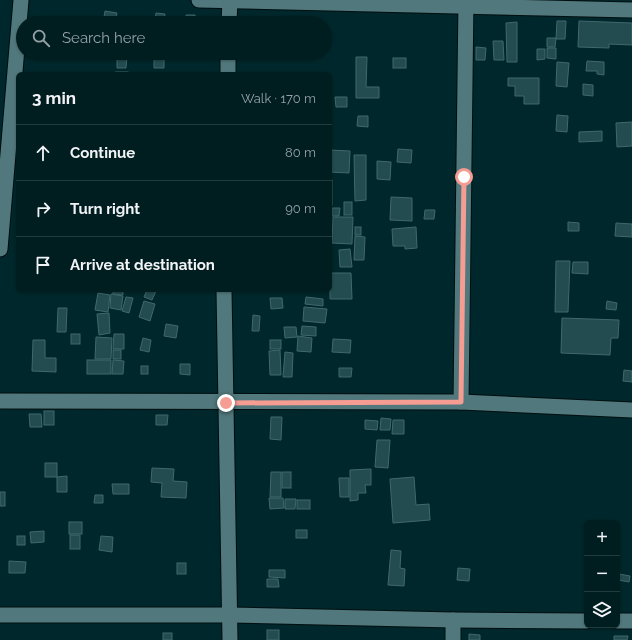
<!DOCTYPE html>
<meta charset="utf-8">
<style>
:root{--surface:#001d20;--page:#0a2629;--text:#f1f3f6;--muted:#95a2a5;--line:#223b3e}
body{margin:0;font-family:Raleway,sans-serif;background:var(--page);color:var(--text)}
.controls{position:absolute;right:12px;bottom:12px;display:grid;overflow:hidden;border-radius:6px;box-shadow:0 1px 3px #0004}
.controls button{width:36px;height:36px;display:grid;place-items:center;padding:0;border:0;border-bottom:1px solid var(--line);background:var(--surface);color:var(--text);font:20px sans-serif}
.stop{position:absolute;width:12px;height:12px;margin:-9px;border:3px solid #f59c93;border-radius:50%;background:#fff}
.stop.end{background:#f59c93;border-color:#fff;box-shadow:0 1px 4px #0008}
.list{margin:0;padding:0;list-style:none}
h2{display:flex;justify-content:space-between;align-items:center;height:52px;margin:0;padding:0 16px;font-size:17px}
h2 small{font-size:13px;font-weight:400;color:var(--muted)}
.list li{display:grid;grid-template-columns:26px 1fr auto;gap:12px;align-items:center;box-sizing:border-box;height:56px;padding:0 16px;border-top:1px solid var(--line)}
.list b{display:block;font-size:15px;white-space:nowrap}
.list em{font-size:13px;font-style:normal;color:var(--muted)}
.icon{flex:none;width:22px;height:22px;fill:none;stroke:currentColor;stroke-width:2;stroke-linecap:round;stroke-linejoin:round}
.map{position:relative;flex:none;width:632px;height:640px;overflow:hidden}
.search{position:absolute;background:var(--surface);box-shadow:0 1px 3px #0004;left:16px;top:16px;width:316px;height:44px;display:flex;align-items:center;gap:10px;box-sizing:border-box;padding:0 14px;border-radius:22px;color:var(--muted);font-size:15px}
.panel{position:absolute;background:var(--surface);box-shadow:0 1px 3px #0004;left:16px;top:72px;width:316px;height:220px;border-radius:6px}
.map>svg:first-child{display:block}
.building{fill:#224c50;stroke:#41686c}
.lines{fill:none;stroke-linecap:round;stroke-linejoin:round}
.street-casing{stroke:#000e10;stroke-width:17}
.street{stroke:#51787c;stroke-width:15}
.route{stroke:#f59c93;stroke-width:5}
</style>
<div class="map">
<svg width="632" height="640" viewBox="0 0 632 640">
<rect width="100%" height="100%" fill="#00272b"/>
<g class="building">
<path d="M105,11L117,13L115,23H103Z"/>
<path d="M156,13L165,14L164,21L155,20Z"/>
<path d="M186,15H195L196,23H187Z"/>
<path d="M557,21H566L565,39H556Z"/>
<path d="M579,21L632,23V45L609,44V48L578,47Z"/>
<path d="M517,22V62H507L506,23Z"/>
<path d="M547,38H556L555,47H547Z"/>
<path d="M493,41H503L504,60H494Z"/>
<path d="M476,47L486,48L485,60H476Z"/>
<path d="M547,48H556V59L547,58Z"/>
<path d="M537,49H545V59L537,60Z"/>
<path d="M164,55V68H154V56Z"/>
<path d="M117,56H127L126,68H117Z"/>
<path d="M356,57H367L366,87H379V98H356Z"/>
<rect x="393" y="58" width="13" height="10"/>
<path d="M587,61L604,62V75L597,74V71H586Z"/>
<path d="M557,62L569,63L567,87L556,86Z"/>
<rect x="116" y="72" width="12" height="2"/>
<path d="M508,78H539V104H524V96H515V86H508Z"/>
<path d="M583,84L593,85V96L583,95Z"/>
<path d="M335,97H347V107H336Z"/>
<path d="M557,115L568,116L567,132L556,131Z"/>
<path d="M358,116H368V127L357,126Z"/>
<path d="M632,122V146L617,147L616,123Z"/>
<path d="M602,131V141L579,142V132Z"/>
<path d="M398,149L412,150L411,163L397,162Z"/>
<path d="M330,150L350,151L349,173L330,172Z"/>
<path d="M354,155H366V200L355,201Z"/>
<path d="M377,161L391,162L390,180L377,179Z"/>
<rect x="330" y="180" width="2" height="25"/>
<path d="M391,197L412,198V221L390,220Z"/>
<rect x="344" y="202" width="8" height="13"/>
<path d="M332,208H340L339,216H332Z"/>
<path d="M425,210H435L434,219H424Z"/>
<path d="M333,217H353L352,244L332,243Z"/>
<path d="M568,222L579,223V231H568Z"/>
<path d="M616,223L632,224V237L615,236Z"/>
<rect x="355" y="227" width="6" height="8"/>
<path d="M416,227L417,248L405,249V246H393L392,229Z"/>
<path d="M355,236L365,237L364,260H354Z"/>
<path d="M350,249L352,267H340L339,250Z"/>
<path d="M556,261H570L568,312H555Z"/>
<path d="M573,262H588V274L572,273Z"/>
<path d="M330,273H351L352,299H330Z"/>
<path d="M113,290H123V295L113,294Z"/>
<path d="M147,290L156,291L152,300L144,297Z"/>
<path d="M98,293L110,295L108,312L95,310Z"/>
<path d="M111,294L123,296L121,310L110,308Z"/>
<path d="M126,297L133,298L129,313L122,311Z"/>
<path d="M306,297L323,299V306L305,304Z"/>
<path d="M270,298H282L283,308L271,309Z"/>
<path d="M144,301L155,304L150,321L139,317Z"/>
<path d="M607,301L617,303L616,310L606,309Z"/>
<path d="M304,307L327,309L325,323L303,321Z"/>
<path d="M58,308H67L66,332H57Z"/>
<path d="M109,313L110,333L99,335L97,314Z"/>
<path d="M253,315L260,316L259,331H252Z"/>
<path d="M562,318L619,320L618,338H611L610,355L561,353Z"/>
<path d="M166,324L178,326L176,338L164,336Z"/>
<path d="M302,326L316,327V336L301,335Z"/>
<path d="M284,327H296L297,337L285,338Z"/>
<rect x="71" y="334" width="9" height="10"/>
<path d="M114,334H124V349H113Z"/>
<path d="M298,336L312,338L311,352L297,351Z"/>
<path d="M96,337L112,338L111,359H95Z"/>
<path d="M143,338L151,340L149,352L140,350Z"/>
<path d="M333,339L351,340L350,353L332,352Z"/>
<path d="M33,340H45V358H56V372L32,371Z"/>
<rect x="270" y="340" width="11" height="9"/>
<rect x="113" y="350" width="8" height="9"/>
<path d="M280,350L281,375H270L269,351Z"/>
<path d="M285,352L293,353L292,377H283Z"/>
<rect x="87" y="360" width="24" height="14"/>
<path d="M113,360L124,361L123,374H112Z"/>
<path d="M180,364H190V375L180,374Z"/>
<rect x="141" y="366" width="7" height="8"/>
<path d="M339,368H352L351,377H339Z"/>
<path d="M624,370L632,371V382L623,381Z"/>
<rect x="44" y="411" width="10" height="14"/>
<path d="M29,414H41L42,427H30Z"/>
<path d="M156,415H168L167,425H156Z"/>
<path d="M271,417H282L281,440L270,439Z"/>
<path d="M381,418L391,419L390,430H380Z"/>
<path d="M365,420L378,421L377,430L365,429Z"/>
<path d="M393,420H404V434H392Z"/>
<path d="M377,440H390L388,468L375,467Z"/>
<rect x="45" y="463" width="12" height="14"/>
<path d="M152,468L174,469L173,481L187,482L186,498L161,497L162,483L151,482Z"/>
<path d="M371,469V485H365L366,493H358V500L350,501V470Z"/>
<path d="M271,472H281V497H270Z"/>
<rect x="282" y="472" width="9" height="16"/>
<path d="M67,476V492H57V477Z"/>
<path d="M414,477L416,505L429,504L430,520L393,523L390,479Z"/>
<path d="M339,478H349V497H340Z"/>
<path d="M112,484H129V494H113Z"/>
<rect x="0" y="492" width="5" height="14"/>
<path d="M95,495H103V503H94Z"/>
<path d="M269,498H283L284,508L270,509Z"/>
<path d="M285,499H296L295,509H285Z"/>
<rect x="297" y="500" width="13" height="9"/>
<rect x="69" y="522" width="13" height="12"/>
<rect x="296" y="530" width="11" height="8"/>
<path d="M44,531V542L31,543L30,532Z"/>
<rect x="70" y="535" width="10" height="14"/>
<rect x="17" y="536" width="8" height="9"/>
<path d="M101,536L113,537L112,552L99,550Z"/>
<path d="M391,550L401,551L400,568L405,569L404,586L388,585Z"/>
<path d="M9,561L26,562L25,573H9Z"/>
<rect x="177" y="563" width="9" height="11"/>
<path d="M458,568L470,569L469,581L457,580Z"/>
<path d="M269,570H285V578L269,577Z"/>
<path d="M619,574L630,576L629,582L618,580Z"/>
<path d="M267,579H278L279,587H267Z"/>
<rect x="267" y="630" width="12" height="10"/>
<rect x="163" y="633" width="9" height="7"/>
<path d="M469,634L480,635V640H469Z"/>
<path d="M614,636H628L627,640H614Z"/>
</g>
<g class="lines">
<g class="street-casing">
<g id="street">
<path d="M199,0L632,10"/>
<path d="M229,23L230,0"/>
<path d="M228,74V53"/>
<path d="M0,249L21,0"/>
<path d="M224,290L230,640"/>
<path d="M0,401L461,402L632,410"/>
<path d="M461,402L466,0"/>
<path d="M0,615H230L453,620L587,621"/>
<path d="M617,621H632"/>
<path d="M453,640V620"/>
</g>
</g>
<use href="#street" class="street"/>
</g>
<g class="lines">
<path class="route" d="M226,403L461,402L464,177"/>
</g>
</svg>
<div class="controls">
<button>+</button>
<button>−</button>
<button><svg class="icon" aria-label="layers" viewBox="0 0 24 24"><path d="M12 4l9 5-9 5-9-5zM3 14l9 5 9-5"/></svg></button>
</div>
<div class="stop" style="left:464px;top:177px"></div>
<div class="stop end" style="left:226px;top:403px"></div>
<div class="search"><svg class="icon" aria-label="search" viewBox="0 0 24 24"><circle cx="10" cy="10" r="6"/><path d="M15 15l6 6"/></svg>Search here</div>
<section class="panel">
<h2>3 min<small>Walk · 170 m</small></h2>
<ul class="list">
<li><svg class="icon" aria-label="ahead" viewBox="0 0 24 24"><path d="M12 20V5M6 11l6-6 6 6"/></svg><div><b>Continue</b></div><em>80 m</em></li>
<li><svg class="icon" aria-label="right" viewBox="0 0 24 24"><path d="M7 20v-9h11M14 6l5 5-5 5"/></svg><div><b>Turn right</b></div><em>90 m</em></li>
<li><svg class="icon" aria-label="arrive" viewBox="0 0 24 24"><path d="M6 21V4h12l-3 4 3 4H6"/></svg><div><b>Arrive at destination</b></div></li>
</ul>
</section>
</div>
